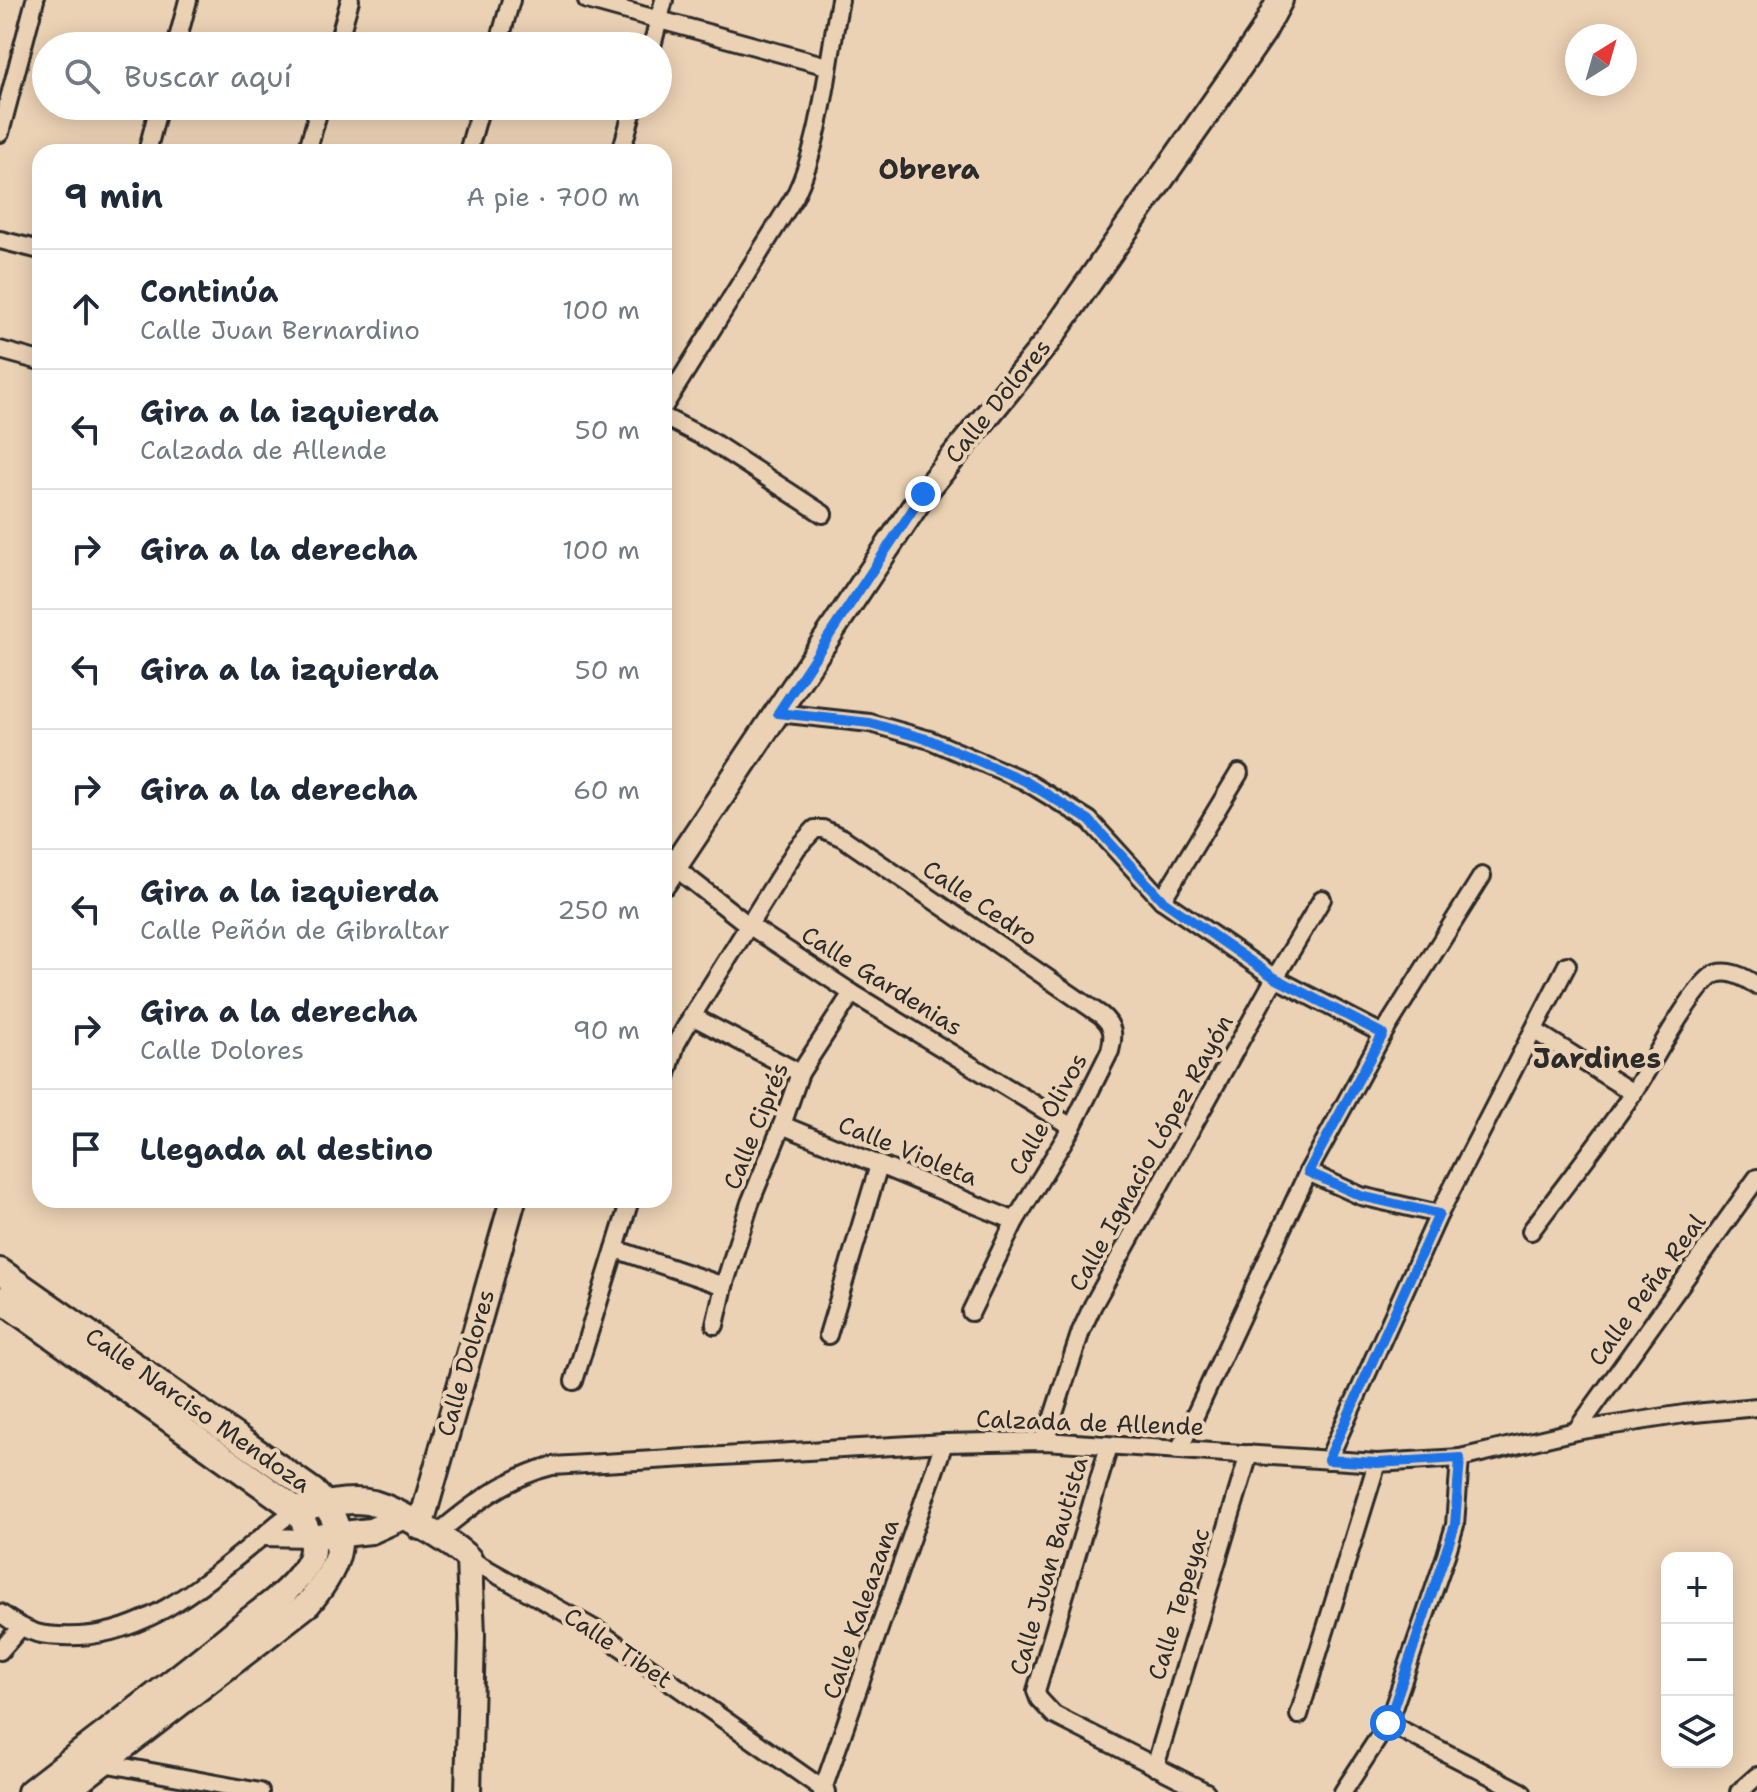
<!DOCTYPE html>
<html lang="es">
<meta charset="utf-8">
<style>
:root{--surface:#fff;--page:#f2f2f3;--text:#1f2937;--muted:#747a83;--line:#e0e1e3}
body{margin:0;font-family:"Shantell Sans",sans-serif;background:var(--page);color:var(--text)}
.controls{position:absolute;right:24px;bottom:24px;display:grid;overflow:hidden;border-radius:16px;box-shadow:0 4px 20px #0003}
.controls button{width:72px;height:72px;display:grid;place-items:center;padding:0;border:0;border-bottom:2px solid var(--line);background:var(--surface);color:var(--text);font:40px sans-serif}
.compass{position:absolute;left:1565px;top:24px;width:72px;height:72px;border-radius:50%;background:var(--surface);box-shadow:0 4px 20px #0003;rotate:37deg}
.stop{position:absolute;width:24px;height:24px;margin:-18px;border:6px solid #1a73e8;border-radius:50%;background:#fff}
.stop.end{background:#1a73e8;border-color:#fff;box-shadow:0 2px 8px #0008}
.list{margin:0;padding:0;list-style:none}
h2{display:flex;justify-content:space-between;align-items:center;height:104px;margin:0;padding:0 32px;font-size:34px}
h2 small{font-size:26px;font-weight:400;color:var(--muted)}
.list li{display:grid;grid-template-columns:52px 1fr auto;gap:24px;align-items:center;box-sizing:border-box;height:120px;padding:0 32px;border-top:2px solid var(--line)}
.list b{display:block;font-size:30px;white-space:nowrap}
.list p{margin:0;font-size:26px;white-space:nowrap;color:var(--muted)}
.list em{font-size:26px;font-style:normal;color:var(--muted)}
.icon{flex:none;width:44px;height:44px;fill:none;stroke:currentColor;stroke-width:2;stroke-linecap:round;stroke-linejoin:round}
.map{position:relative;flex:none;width:1757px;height:1792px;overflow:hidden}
.search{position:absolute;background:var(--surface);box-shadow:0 4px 20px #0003;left:32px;top:32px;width:640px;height:88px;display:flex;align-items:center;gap:20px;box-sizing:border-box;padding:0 28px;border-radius:44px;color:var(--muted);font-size:30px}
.panel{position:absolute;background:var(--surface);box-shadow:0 4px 20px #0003;left:32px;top:144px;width:640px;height:1064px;border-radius:24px}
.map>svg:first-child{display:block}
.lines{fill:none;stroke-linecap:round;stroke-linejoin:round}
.street-casing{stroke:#2b2b2b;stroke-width:22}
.secondary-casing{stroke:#2b2b2b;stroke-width:30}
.street{stroke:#ecd2b4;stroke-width:16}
.secondary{stroke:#ecd2b4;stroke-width:24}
.route{stroke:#1a73e8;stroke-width:10}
.labels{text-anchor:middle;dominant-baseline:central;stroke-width:8;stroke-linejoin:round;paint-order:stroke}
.street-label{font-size:24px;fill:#2b2b2b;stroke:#ecd2b4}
.quarter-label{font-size:28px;font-weight:bold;fill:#2b2b2b;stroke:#ecd2b4}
</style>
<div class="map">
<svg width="1757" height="1792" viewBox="0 0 1757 1792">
<rect width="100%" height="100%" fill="#ecd2b4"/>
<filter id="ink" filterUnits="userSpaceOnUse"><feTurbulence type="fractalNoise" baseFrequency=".0125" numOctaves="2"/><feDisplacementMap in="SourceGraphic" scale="16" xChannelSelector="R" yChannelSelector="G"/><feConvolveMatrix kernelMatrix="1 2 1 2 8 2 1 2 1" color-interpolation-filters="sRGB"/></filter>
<g filter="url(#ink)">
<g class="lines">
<g class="street-casing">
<g id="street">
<path d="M587,0L827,66"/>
<path d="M176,46L188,0"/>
<path d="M337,46L350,0"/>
<path d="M498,46L511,0"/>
<path d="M652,46L664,0"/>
<path d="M0,133L35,0"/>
<path d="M147,152L159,106"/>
<path d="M307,152L320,106"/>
<path d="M468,152L481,106"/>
<path d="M621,152L634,106"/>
<path d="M0,240L40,250"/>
<path d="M0,350L40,361"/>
<path d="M664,406L795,196C823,138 827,64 840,0"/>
<path d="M664,417L709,440L823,514"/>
<path d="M778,713L870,723L930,740L1025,781L1089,820L1162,900L1275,978L1383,1034"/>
<path d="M673,866L747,924L852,993L1072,1127"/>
<path d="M1162,900L1239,773"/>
<path d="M692,1016L800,1073"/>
<path d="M1535,1031L1633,1093"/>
<path d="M664,1084L676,1044L692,1016L797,848L815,829H823L843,838L1101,1015C1114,1026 1114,1035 1110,1051L1072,1127L1015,1221L971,1312"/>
<path d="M782,1125L1015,1221"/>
<path d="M1308,1172L1361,1196L1439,1214"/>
<path d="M1531,1231C1565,1185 1601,1140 1633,1093C1651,1066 1689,993 1712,976C1725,967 1745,977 1757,986"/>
<path d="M615,1249L724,1286"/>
<path d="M715,1325L724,1286L750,1203L782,1125L800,1073L852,993"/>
<path d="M828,1335L879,1165"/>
<path d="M574,1381L630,1200"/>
<path d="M1576,1431L1757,1178"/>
<path d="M1045,1441L1081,1331L1093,1305L1275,978L1322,899"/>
<path d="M1109,1446L1036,1691L1039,1699L1054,1715L1206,1792"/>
<path d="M1180,1448L1308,1172L1383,1034L1482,876"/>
<path d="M1328,1460L1439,1214L1567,965"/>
<path d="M436,1535C469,1507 509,1476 552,1466L944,1443L1045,1441L1377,1463L1460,1458L1576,1431L1684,1414L1757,1407"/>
<path d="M262,1537L311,1538"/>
<path d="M469,1559L598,1631L827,1792"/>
<path d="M0,1613C30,1635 42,1637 79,1636C149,1633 206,1582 258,1540C272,1529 282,1518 297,1510"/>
<path d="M0,1651L20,1628"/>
<path d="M1299,1715L1377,1463"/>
<path d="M1388,1723L1522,1792"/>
<path d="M103,1763L260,1792"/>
<path d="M1155,1767L1249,1454"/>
<path d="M822,1792L944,1443"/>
<path d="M1343,1792L1388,1723L1446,1555L1455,1525L1460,1458"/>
<path d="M1739,1792L1757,1776"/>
</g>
</g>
<g class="secondary-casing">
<g id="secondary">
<path d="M664,882L923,494L1048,341L1233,76L1263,32L1280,0"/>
<path d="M0,1271L313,1491C354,1531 342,1564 308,1604L65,1792"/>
<path d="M0,1299L297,1510C305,1526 318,1543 309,1561C296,1588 266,1607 243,1625C174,1683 101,1736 30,1792"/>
<path d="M311,1507C331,1503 353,1498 373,1503C397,1510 451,1541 469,1559L472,1636L468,1792"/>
<path d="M420,1527L513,1200"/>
<path d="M324,1536L371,1531L402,1517"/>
</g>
</g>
<use href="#street" class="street"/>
<use href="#secondary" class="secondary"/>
</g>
</g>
<g class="lines" filter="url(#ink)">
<path class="route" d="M923,494L778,713L870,723L930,740L1025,781L1089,820L1162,900L1275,978L1383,1034L1308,1172L1361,1196L1439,1214L1328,1460L1377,1463L1460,1458L1455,1525L1388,1723"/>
</g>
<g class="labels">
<g class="street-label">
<text transform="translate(998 401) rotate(-51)">Calle Dolores</text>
<text transform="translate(980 903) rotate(34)">Calle Cedro</text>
<text transform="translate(882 981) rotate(32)">Calle Gardenias</text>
<text transform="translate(1048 1114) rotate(-61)">Calle Olivos</text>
<text transform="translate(756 1126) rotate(-68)">Calle Ciprés</text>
<text transform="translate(908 1151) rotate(22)">Calle Violeta</text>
<text transform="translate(1151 1153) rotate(-61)">Calle Ignacio López Rayón</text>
<text transform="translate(1647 1290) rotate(-54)">Calle Peña Real</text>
<text transform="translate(466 1363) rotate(-74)">Calle Dolores</text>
<text transform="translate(198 1410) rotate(35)">Calle Narciso Mendoza</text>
<text transform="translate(1090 1423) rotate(2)">Calzada de Allende</text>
<text transform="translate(1049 1566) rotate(-74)">Calle Juan Bautista</text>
<text transform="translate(1179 1604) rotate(-73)">Calle Tepeyac</text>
<text transform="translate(861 1609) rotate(-71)">Calle Kaleazana</text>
<text transform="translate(618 1648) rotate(34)">Calle Tibet</text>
</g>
<g class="quarter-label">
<text x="929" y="169">Obrera</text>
<text x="1597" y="1058">Jardines</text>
</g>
</g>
</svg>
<div class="controls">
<button>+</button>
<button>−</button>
<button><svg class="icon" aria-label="layers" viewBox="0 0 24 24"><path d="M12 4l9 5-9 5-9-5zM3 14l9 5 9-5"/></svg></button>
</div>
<svg class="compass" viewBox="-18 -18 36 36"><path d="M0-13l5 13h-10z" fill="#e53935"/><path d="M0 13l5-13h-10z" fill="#747a83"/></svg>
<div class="stop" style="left:1388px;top:1723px"></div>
<div class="stop end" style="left:923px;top:494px"></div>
<div class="search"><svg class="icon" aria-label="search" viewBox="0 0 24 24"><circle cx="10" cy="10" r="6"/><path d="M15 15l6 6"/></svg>Buscar aquí</div>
<section class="panel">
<h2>9 min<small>A pie · 700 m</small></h2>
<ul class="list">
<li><svg class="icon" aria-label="ahead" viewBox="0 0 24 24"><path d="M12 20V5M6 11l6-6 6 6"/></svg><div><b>Continúa</b><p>Calle Juan Bernardino</p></div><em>100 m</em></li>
<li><svg class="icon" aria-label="left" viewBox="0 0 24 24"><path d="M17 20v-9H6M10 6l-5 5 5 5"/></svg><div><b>Gira a la izquierda</b><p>Calzada de Allende</p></div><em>50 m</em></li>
<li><svg class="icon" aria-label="right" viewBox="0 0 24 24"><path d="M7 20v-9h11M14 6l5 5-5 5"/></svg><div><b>Gira a la derecha</b></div><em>100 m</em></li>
<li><svg class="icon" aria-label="left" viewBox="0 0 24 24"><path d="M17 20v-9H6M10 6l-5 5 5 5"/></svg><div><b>Gira a la izquierda</b></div><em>50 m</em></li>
<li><svg class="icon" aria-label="right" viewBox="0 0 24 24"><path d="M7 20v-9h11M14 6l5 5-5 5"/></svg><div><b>Gira a la derecha</b></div><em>60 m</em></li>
<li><svg class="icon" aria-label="left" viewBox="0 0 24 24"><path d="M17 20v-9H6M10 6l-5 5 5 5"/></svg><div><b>Gira a la izquierda</b><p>Calle Peñón de Gibraltar</p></div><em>250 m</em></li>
<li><svg class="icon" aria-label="right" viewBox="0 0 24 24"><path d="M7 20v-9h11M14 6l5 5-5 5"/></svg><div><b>Gira a la derecha</b><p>Calle Dolores</p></div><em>90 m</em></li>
<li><svg class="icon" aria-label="arrive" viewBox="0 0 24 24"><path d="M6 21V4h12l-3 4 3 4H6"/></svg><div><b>Llegada al destino</b></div></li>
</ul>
</section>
</div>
